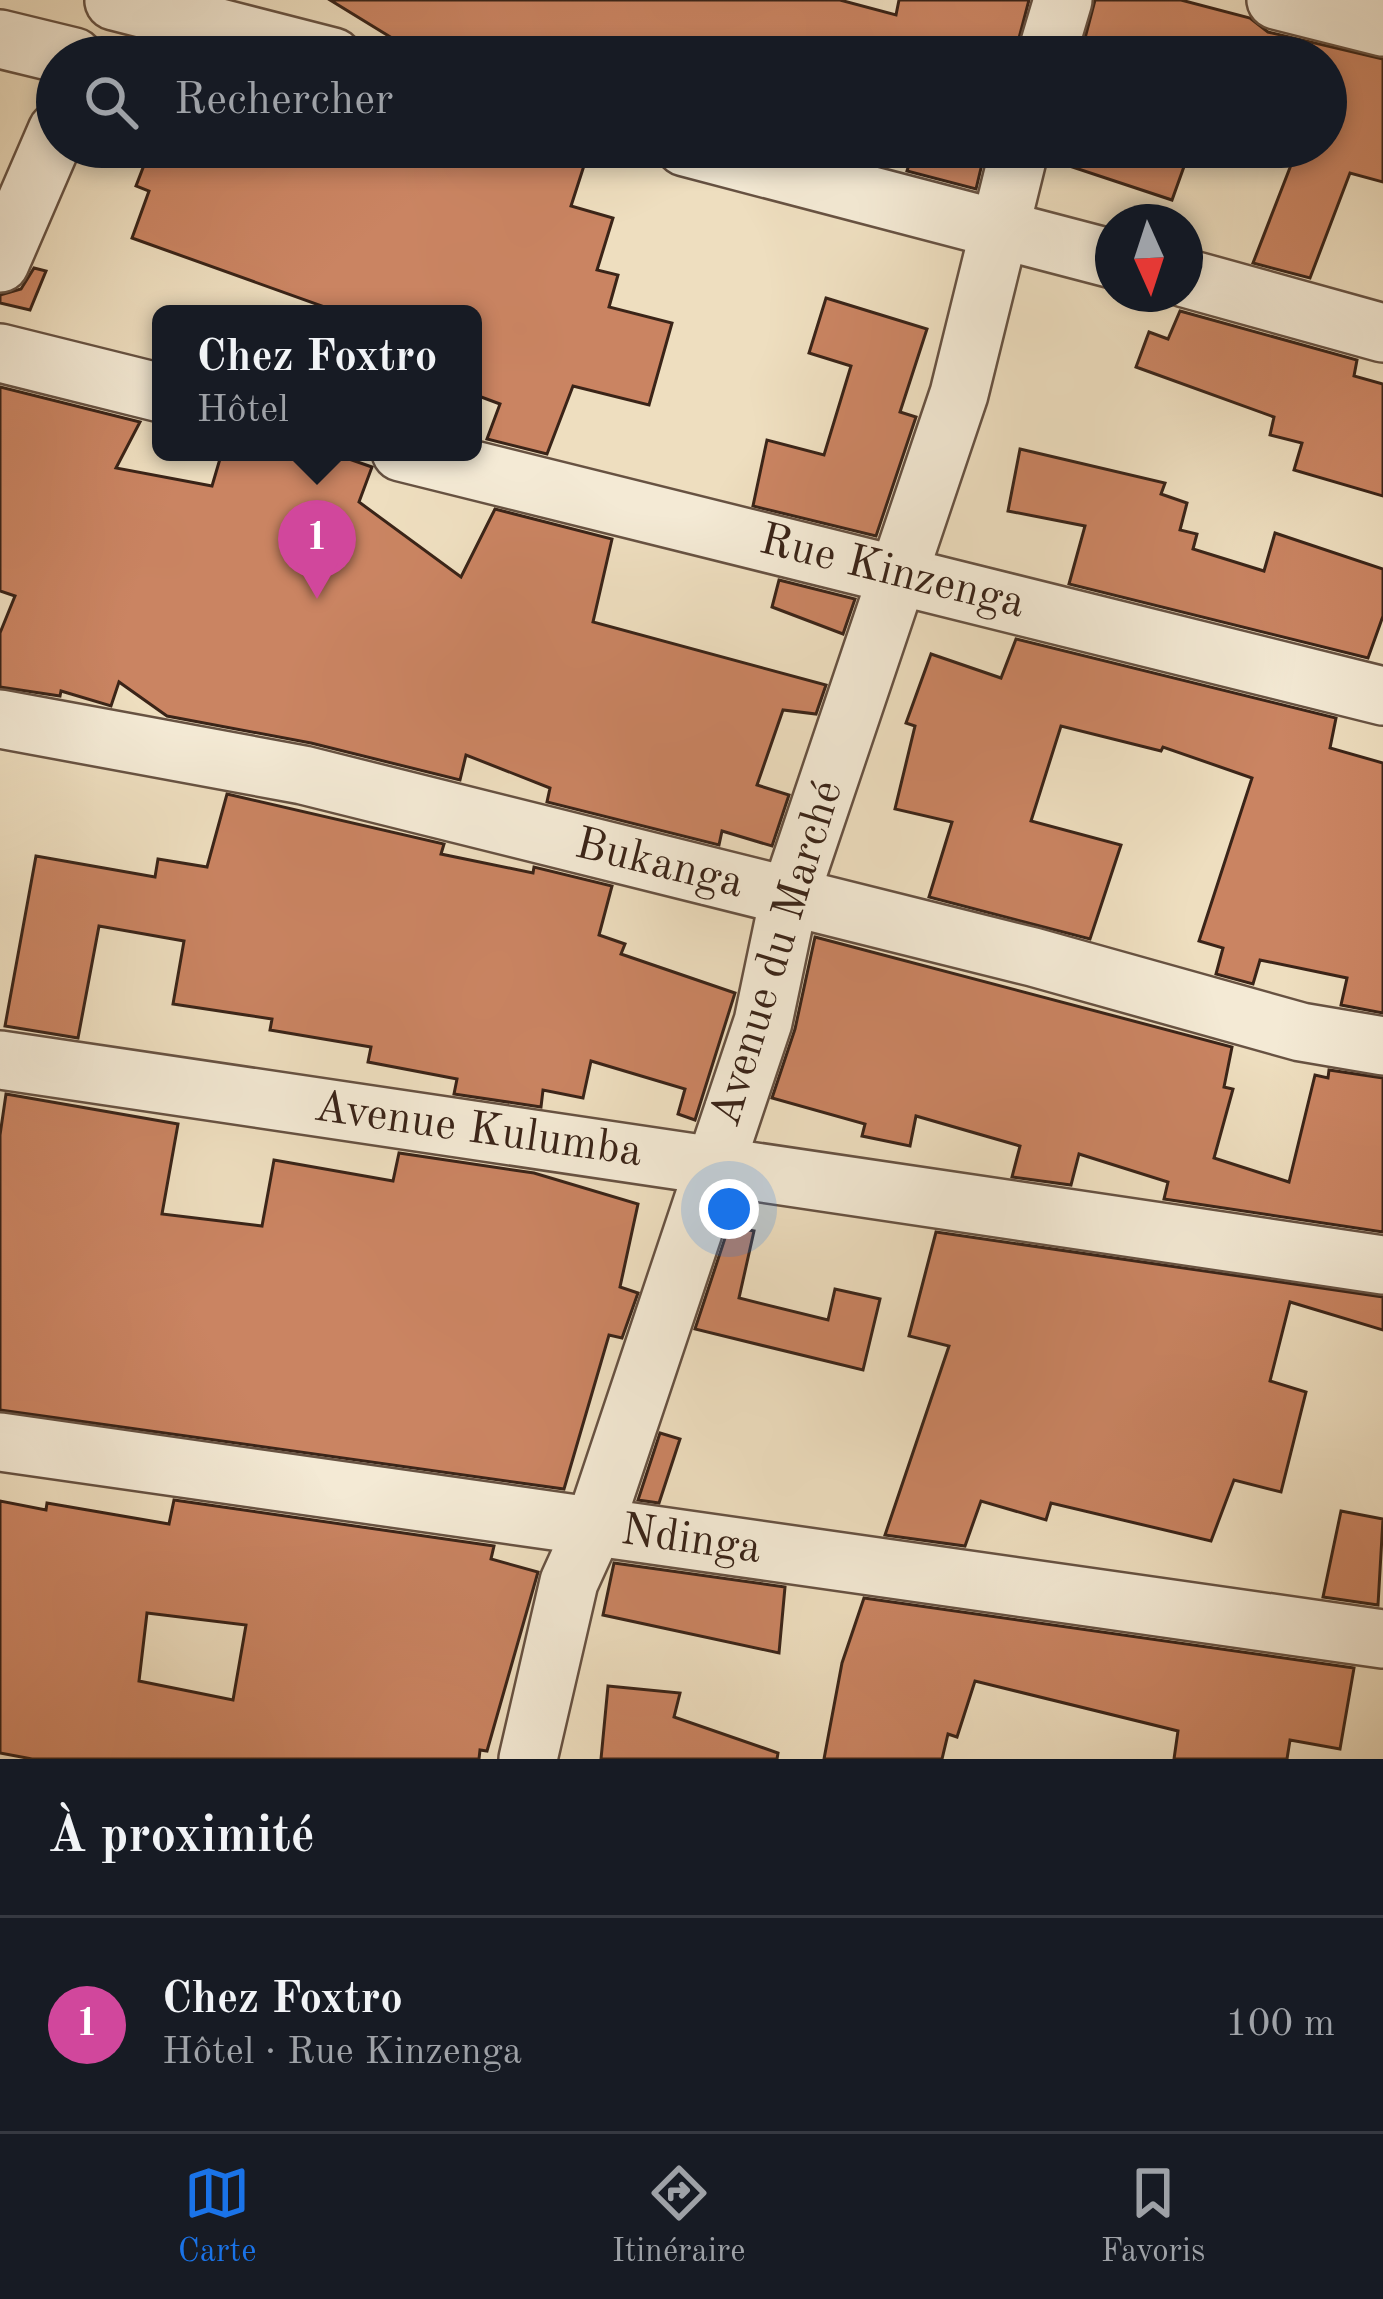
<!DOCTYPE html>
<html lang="fr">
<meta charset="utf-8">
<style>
:root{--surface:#171b24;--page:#242831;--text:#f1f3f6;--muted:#9ea1a6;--line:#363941;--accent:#1a73e8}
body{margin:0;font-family:"Old Standard TT",serif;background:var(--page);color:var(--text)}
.compass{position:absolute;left:1095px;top:204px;width:108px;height:108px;border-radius:50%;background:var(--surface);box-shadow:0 6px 18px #0003;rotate:177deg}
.you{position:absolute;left:729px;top:1209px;width:42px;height:42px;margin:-30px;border:9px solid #fff;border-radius:50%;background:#1a73e8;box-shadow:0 0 0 18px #1a73e833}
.badge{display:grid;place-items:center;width:78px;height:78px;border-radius:50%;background:var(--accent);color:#fff;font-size:39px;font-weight:700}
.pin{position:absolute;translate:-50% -99px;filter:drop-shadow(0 3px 6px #0008)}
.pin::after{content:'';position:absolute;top:63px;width:42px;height:36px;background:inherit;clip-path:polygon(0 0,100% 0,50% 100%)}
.popup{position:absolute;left:152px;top:305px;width:330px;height:156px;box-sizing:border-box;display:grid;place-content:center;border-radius:18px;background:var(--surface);filter:drop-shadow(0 3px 9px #0005);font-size:39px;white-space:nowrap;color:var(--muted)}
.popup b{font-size:45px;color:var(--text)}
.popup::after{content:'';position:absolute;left:50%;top:100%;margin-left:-24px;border:24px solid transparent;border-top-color:var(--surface)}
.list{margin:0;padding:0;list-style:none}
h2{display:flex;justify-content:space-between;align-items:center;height:156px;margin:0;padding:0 48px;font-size:51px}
h2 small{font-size:39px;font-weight:400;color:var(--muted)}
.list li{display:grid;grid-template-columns:78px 1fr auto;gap:36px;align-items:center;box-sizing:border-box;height:216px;padding:0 48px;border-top:3px solid var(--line)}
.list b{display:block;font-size:45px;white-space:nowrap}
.list p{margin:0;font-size:39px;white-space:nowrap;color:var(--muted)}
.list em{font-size:39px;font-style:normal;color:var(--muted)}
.icon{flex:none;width:66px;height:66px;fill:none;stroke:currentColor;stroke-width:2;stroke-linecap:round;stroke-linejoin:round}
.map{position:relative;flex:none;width:1383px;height:1759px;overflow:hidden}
.search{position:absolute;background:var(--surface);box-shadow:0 6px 18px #0003;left:36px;right:36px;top:36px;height:132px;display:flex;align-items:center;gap:30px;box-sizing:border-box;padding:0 42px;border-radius:66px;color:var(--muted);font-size:45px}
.sheet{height:372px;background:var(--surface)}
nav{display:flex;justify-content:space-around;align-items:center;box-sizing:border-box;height:168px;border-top:3px solid var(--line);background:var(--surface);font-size:33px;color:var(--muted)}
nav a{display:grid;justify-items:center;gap:6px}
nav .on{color:var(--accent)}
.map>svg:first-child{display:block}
.building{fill:#ca8462;stroke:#3a2418;stroke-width:3;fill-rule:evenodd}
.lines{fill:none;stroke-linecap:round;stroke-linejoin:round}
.street-casing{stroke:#675242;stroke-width:62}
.street{stroke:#f4ead5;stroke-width:57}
.labels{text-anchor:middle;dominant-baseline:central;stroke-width:9;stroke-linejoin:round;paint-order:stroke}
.street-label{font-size:45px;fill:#3a2418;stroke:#f4ead5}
</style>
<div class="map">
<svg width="1383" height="1759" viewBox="0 0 1383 1759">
<rect width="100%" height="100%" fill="#eedebf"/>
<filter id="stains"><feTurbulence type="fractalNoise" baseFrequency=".00167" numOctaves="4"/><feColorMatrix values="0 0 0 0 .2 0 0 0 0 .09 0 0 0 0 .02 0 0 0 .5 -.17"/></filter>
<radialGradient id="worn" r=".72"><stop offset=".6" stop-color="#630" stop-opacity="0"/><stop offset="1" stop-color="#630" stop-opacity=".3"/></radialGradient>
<g class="building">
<path d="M330,0H840L896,15L899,0H1029L1014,57L918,44L916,57H501L457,42L452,57H423Z"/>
<path d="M1095,0H1181L1250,18L1268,32L1383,59V182L1350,173L1310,278L1253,263L1298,147H1326V57H1080Z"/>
<path d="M151,147H480L532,165L538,147H590L571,206L613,218L597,270L618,275L609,307L672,323L649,405L573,386L547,454L487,439L500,404L473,394V314H344L132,238L149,191L136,186Z"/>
<path d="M914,147H986L976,189L907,171Z"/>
<path d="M1052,147H1191L1172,200L1051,160Z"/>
<path d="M34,268L46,271L30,310L0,303V295L21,289Z"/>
<path d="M826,298L927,329L900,412L916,417L876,536L753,506L767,440L824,455L851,366L809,353Z"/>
<path d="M1180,311L1357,360L1354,376L1383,384V496L1294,470L1302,443L1270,435L1274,417L1136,367L1149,332L1168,339Z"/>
<path d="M0,387L140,422L116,468L212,486L222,452H329L372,467L359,502L461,577L495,509L612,539L593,622L826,685L816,714L783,710L757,785L789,795L772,846L722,831L719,845L547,802L550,788L466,755L460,780L311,743L167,716L119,682L111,706L61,691L60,696L0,687V633L15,596L0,591Z"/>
<path d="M1020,449L1165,483L1161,494L1187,503L1180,530L1197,534L1193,549L1264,571L1275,533L1383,569V616L1368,658L1069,584L1085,526L1008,511Z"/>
<path d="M779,580L855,599L843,634L772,607Z"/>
<path d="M1016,639L1336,718L1330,748L1383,763V1013L1341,1005L1347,978L1260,960L1253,984L1216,974L1223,948L1199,941L1252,778L1163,747L1161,751L1061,726L1031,821L1121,845L1090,939L929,897L952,822L895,809L915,726L906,723L931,654L1001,678Z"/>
<path d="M227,794L444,844L441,854L533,873L534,867L612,886L599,935L625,944L621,954L735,993L695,1120L678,1114L685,1089L591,1061L583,1098L543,1090L541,1107L454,1094L457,1079L368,1062L371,1047L270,1030L272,1019L173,1004L184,941L99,926L78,1038L5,1026L36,856L155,877L158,859L207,867Z"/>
<path d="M815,937L1232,1047L1224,1087L1233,1089L1214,1158L1289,1182L1315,1075L1328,1078L1329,1070L1383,1078V1232L1164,1199L1168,1182L1079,1154L1071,1185L1012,1177L1020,1146L916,1116L910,1146L862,1136L865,1124L772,1098L795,1029Z"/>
<path d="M6,1094L178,1124L162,1214L262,1226L274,1160L393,1181L399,1153L534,1173L638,1204L620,1287L638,1293L622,1338L609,1335L564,1489L0,1410V1135Z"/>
<path d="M729,1226L754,1231L739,1298L828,1320L835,1289L880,1299L863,1370L695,1329Z"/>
<path d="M936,1232L1383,1297V1330L1290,1302L1270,1381L1306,1392L1281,1492L1234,1480L1211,1541L1051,1503L1046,1520L981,1501L965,1546L885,1535L949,1346L909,1336Z"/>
<path d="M660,1433L680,1439L659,1503L638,1500Z"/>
<path d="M174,1500L494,1546L491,1559L538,1572L487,1751L480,1750L479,1759H32L0,1753V1501L46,1510L47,1503L169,1524ZM147,1613L246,1625L233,1700L139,1681Z"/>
<path d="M1341,1511L1383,1519L1378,1605L1323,1597Z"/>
<path d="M614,1563L785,1587L779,1653L603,1615Z"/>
<path d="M864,1598L1354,1668L1340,1749L1290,1740L1287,1759H1174L1178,1731L975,1681L957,1737L948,1734L942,1759H824L842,1663Z"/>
<path d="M608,1686L680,1693L674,1717L778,1753L777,1759H601Z"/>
</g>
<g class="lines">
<g class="street-casing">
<g id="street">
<path d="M1276,0L1383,27"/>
<path d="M114,1L333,57"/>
<path d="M0,39L74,57"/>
<path d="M1046,57L1063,0"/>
<path d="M685,147L1113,259"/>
<path d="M0,263L57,131"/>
<path d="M1185,278L1383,333"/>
<path d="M0,353L161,393"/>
<path d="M401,452L1383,696"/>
<path d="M0,719L303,775L1033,957L1301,1032L1383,1046"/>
<path d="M0,1060L1383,1265"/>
<path d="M0,1442L1383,1639"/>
<path d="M528,1759L569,1582L594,1527L763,1022L789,898L959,394L1020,147"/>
</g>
</g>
<use href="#street" class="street"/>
</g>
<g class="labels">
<g class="street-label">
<text transform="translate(892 573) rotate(14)">Rue Kinzenga</text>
<text transform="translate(659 865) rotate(14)">Bukanga</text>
<text transform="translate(778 954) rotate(-73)">Avenue du Marché</text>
<text transform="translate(478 1131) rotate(8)">Avenue Kulumba</text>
<text transform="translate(691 1541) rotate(8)">Ndinga</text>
</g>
</g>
<rect width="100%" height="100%" filter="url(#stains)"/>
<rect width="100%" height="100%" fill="url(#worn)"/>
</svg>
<svg class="compass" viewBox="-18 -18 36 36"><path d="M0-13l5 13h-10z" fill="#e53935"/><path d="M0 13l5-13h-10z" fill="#9ea1a6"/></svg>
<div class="you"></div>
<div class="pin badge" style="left:317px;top:599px;background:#d1479c">1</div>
<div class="popup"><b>Chez Foxtro</b>Hôtel</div>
<div class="search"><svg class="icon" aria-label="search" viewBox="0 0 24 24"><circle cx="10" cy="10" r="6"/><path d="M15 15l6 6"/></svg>Rechercher</div>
</div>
<section class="sheet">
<h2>À proximité<small></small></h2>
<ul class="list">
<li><span class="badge" style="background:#d1479c">1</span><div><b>Chez Foxtro</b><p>Hôtel · Rue Kinzenga</p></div><em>100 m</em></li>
</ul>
</section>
<nav>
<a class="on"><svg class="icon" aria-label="map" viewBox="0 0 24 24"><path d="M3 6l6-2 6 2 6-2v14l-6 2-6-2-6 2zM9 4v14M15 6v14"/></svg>Carte</a>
<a><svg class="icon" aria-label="directions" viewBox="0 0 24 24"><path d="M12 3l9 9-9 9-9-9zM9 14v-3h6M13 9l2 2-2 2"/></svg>Itinéraire</a>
<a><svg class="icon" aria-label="saved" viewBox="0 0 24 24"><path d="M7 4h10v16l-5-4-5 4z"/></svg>Favoris</a>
</nav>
